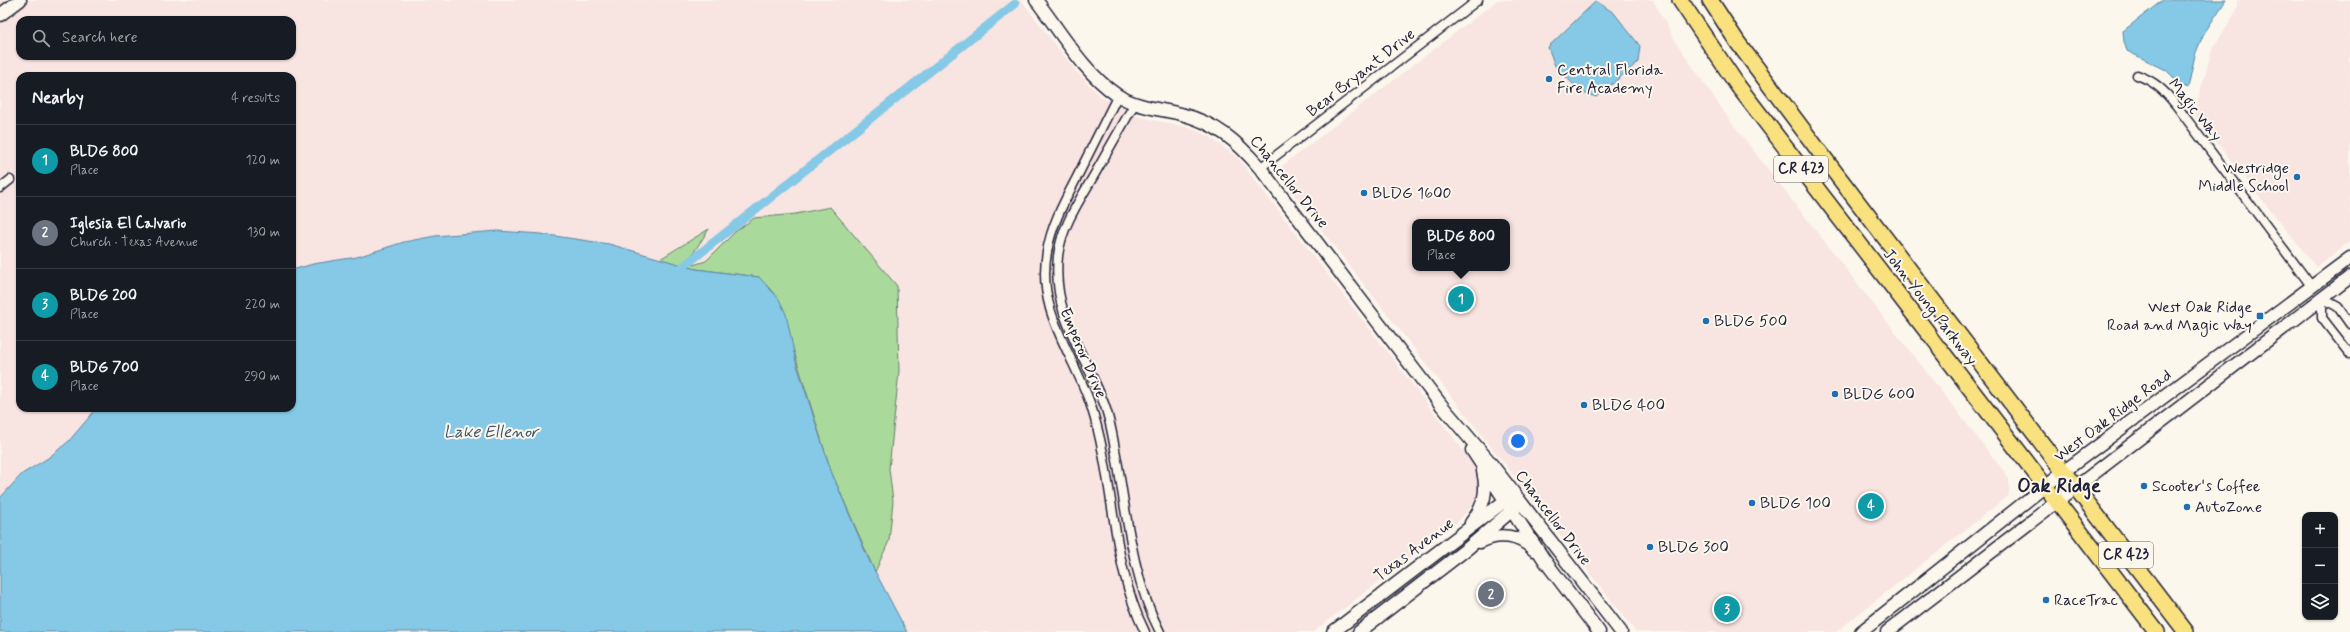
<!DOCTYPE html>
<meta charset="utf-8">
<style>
:root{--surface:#171b24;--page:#242831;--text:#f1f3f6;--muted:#9ea1a6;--line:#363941;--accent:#1a73e8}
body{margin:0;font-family:Mynerve,sans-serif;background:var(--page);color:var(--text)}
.controls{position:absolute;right:12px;bottom:12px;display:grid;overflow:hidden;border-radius:8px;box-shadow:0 1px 3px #0004}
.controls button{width:36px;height:36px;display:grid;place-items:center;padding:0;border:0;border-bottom:1px solid var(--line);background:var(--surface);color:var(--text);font:20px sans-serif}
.you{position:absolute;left:1518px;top:441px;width:14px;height:14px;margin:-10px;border:3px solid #fff;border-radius:50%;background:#1a73e8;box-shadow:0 0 0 6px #1a73e833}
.badge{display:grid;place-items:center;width:26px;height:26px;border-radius:50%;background:var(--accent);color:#fff;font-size:13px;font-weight:700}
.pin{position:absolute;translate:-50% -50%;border:2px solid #fff;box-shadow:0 1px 4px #0006}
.popup{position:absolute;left:1412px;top:219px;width:98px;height:52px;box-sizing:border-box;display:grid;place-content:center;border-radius:8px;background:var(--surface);filter:drop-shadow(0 1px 3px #0005);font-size:13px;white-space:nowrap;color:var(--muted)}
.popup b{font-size:15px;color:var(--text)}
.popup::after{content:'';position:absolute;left:50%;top:100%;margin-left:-8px;border:8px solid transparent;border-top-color:var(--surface)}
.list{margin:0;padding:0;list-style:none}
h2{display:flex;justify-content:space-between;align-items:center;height:52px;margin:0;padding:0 16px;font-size:17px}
h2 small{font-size:13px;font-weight:400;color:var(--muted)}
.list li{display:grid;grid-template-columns:26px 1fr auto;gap:12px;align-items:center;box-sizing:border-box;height:72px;padding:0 16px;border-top:1px solid var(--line)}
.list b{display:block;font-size:15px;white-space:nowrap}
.list p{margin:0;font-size:13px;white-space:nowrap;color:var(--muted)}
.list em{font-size:13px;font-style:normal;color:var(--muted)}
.icon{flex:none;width:22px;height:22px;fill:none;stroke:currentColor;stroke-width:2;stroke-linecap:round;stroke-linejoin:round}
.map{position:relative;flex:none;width:2350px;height:632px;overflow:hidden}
.search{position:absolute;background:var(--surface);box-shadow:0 1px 3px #0004;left:16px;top:16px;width:280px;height:44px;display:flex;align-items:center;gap:10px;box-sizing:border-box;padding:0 14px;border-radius:12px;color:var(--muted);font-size:15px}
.panel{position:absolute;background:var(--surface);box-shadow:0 1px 3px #0004;left:16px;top:72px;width:280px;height:340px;border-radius:12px}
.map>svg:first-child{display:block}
.built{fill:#f8e4e1;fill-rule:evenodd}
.green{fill:#aada9b;stroke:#667e6b}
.water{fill:#85c9e6;stroke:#5d86a2}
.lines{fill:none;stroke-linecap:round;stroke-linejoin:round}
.canal{stroke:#85c9e6;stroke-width:9}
.street-casing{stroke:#22223b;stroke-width:11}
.secondary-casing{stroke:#22223b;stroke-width:15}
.primary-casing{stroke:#22223b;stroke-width:16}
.highway-casing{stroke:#22223b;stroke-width:18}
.street{stroke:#fbf7ec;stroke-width:8}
.secondary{stroke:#fbf7ec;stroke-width:12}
.primary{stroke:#fae180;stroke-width:13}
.highway{stroke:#fae180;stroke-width:15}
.poi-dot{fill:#1f6fb2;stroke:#fbf7ec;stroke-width:1.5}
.labels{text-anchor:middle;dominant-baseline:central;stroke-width:4;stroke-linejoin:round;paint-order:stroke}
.shield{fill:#fbf7ec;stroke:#636270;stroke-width:1}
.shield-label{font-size:15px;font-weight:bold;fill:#22223b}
.poi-label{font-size:16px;fill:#22223b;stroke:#fbf7ec;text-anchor:start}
.street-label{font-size:16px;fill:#22223b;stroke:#fbf7ec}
.water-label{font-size:17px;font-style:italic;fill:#40546e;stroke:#fbf7ec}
.district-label{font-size:20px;font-weight:bold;fill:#22223b;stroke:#fbf7ec}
</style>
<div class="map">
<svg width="2350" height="632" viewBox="0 0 2350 632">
<rect width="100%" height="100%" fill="#fbf7ec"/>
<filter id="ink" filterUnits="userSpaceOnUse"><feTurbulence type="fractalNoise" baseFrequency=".025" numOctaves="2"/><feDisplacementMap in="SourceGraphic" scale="8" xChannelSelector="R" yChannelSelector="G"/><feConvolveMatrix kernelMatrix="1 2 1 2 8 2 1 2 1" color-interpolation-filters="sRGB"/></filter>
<g filter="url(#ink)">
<g class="built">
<path d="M0,0H1021L1075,70L1101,97L1136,116L1189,128L1209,136L1238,158L1472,462L1479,482L1478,492L1474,503L1458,521L1313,632H874L292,330V76H20V408H177L0,632ZM20,20H292V56H20Z"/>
<path d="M1498,0H1653L1677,44L1728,118L2009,478V495L1836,632H1636L1280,177L1282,166ZM1415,222H1507V268H1415Z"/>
<path d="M2238,0H2350V241L2316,267L2194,114L2212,50L2238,8Z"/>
</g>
<path class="green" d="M830,207L897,286L899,371L889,469L893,501L889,541L875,572L831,471L791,342L759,277L696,269L660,259L709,229L690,258L693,265L706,261L735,232L754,218L796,214Z"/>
<g class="water">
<path d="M2163,0H2226L2203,35L2195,55L2188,88L2181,85L2166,70L2127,51L2124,42L2123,31Z"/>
<path d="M1596,1L1614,13L1640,46L1638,62L1597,97L1582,93L1555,66L1548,47Z"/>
<path d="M497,231L541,234L609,244L696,269L759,277L779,299L786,314L796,362L831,471L868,558L907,632H0V498L22,474L48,458L68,442L97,408H292V270L313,264L357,257L404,242L435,236Z"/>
</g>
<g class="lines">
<path class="canal" d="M675,273L1015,4"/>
<g class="street-casing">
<g id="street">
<path d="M2137,75C2154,81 2164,90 2176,105L2312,287"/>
<path d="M1118,95C1104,123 1090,151 1076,179C1064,202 1051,226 1047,252C1036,312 1073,352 1091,406C1115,479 1110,562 1145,632"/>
<path d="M1135,103C1121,128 1107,152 1093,177C1079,201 1061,228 1058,256C1052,315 1083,350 1103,401C1111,420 1113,440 1117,460C1127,517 1133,580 1160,632"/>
<path d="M1260,168L1478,0"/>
<path d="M0,188L10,180"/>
<path d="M2350,324L2338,307L2322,298V318L2350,354"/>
</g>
</g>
<g class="secondary-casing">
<g id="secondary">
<path d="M1036,0C1060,31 1084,73 1117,95C1136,107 1160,109 1181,114C1216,123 1237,141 1260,168L1442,406L1489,461L1621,632"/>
<path d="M0,15L20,0"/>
<path d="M1472,450L1545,561L1599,632"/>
<path d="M1471,523C1484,506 1488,492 1483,471"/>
<path d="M1480,542C1499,532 1519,535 1534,550"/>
<path d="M1333,632L1510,497"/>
<path d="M1359,632L1468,548L1517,506"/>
<path d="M1861,632L2063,472L2350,258"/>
<path d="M1887,632L2350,277"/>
</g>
</g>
<g class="primary-casing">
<path id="primary" d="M1928,333L1940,349"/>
</g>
<g class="highway-casing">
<g id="highway">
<path d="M1680,0L1738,86L1928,333"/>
<path d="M1710,0L1738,43L1837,175L2186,632"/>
<path d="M1940,349L2157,632"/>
</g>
</g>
<use href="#street" class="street"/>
<use href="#secondary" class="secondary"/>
<use href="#primary" class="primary"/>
<use href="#highway" class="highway"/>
</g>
</g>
<g class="poi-dot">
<circle cx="1549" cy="79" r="4"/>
<circle cx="2297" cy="177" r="4"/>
<circle cx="1364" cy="193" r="4"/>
<rect x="2256" y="312" width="8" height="8" rx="2"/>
<circle cx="1706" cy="321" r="4"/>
<circle cx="1835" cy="394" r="4"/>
<circle cx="1584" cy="405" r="4"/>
<circle cx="2144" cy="486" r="4"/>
<circle cx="1752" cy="503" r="4"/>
<circle cx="2187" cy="507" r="4"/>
<circle cx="1650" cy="547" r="4"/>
<circle cx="2046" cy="600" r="4"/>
</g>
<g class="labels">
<g class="shield">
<rect x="1774" y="156" width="54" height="26" rx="3"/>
<rect x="2099" y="542" width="54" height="26" rx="3"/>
</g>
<g class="shield-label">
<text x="1801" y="169">CR 423</text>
<text x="2126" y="555">CR 423</text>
</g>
<g class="poi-label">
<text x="1557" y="70">Central Florida<tspan x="1557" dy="18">Fire Academy</tspan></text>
<text x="2289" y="168" text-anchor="end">Westridge<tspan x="2289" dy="18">Middle School</tspan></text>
<text x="1372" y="193">BLDG 1600</text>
<text x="2252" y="307" text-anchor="end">West Oak Ridge<tspan x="2252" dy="18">Road and Magic Way</tspan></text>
<text x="1714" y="321">BLDG 500</text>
<text x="1843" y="394">BLDG 600</text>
<text x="1592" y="405">BLDG 400</text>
<text x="2152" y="486">Scooter's Coffee</text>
<text x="1760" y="503">BLDG 100</text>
<text x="2195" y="507">AutoZone</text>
<text x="1658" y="547">BLDG 300</text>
<text x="2054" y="600">RaceTrac</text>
</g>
<g class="street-label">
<text transform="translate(1361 73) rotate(-38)">Bear Bryant Drive</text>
<text transform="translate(2195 110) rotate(51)">Magic Way</text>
<text transform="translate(1289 182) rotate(51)">Chancellor Drive</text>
<text transform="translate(1930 307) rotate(52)">John Young Parkway</text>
<text transform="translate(1083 353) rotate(67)">Emperor Drive</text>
<text transform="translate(2113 416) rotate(-37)">West Oak Ridge Road</text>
<text transform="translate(1553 518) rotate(53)">Chancellor Drive</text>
<text transform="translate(1414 550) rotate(-37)">Texas Avenue</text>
</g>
<g class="water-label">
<text x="491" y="432">Lake Ellenor</text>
</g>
<g class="district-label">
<text x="2059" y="486">Oak Ridge</text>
</g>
</g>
</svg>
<div class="controls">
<button>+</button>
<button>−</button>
<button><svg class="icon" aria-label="layers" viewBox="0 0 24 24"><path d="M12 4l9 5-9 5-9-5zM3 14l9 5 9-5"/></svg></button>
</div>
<div class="you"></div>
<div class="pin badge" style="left:1461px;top:299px;background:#0f9aa8">1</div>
<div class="popup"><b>BLDG 800</b>Place</div>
<div class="pin badge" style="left:1491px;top:594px;background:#6b7280">2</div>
<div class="pin badge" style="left:1727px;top:609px;background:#0f9aa8">3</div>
<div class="pin badge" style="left:1871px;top:506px;background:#0f9aa8">4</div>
<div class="search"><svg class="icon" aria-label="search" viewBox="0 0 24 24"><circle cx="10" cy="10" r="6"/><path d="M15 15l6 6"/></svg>Search here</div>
<section class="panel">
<h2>Nearby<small>4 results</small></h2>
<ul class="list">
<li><span class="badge" style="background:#0f9aa8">1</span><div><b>BLDG 800</b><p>Place</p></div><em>120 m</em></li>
<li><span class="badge" style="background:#6b7280">2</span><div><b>Iglesia El Calvario</b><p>Church · Texas Avenue</p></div><em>130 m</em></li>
<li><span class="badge" style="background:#0f9aa8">3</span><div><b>BLDG 200</b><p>Place</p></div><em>220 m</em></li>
<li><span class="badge" style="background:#0f9aa8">4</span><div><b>BLDG 700</b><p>Place</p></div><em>290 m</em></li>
</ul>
</section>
</div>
